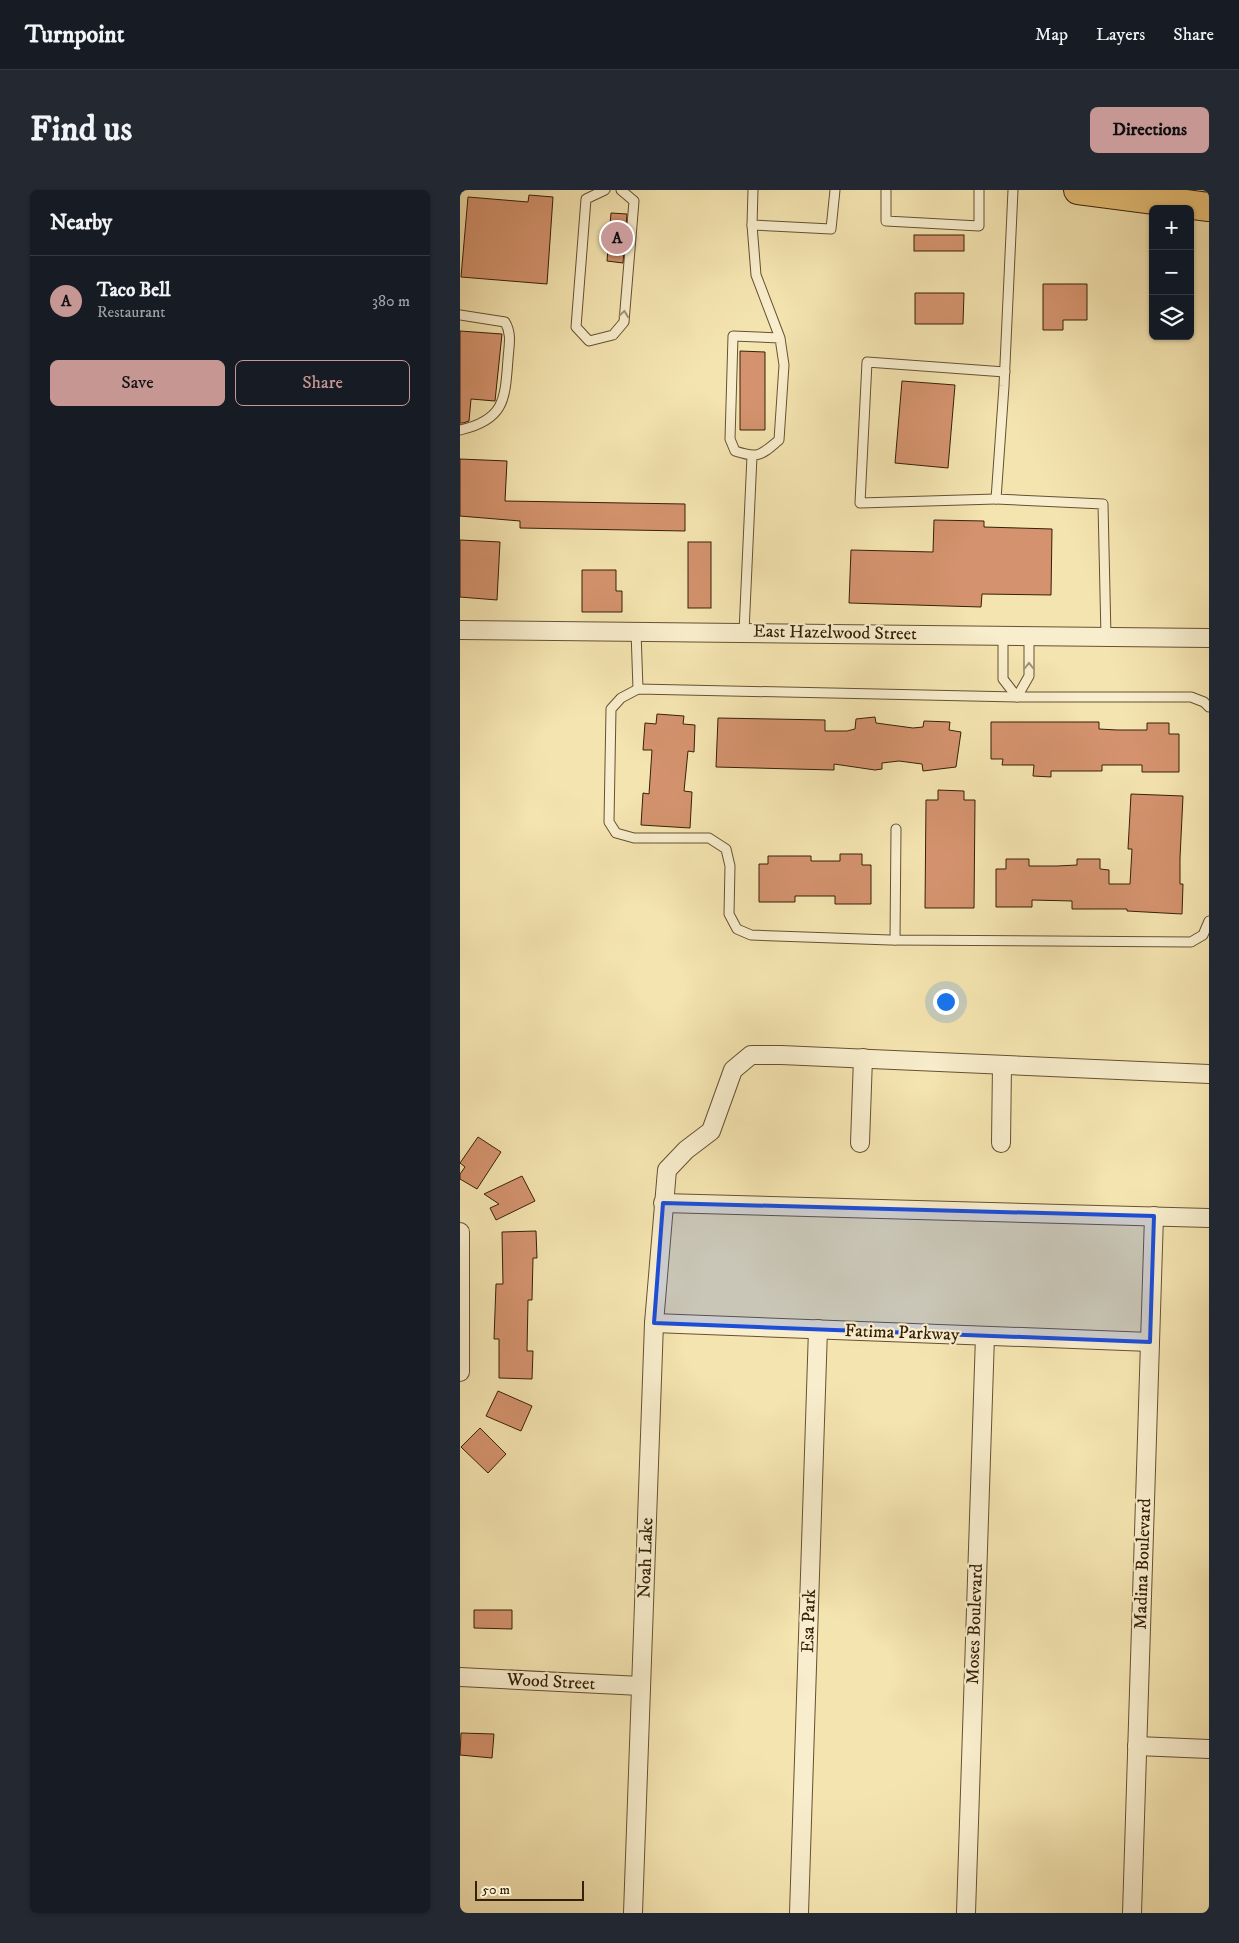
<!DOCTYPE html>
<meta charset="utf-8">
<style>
:root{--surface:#171b24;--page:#242831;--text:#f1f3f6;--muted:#9ea1a6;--line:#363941;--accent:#c59692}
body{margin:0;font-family:"IM FELL DW Pica",serif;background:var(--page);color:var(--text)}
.controls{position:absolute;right:15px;top:15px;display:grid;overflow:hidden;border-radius:8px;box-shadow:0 1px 4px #0004}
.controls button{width:45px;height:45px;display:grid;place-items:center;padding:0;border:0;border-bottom:1px solid var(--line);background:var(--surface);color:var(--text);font:25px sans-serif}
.scale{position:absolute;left:15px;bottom:12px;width:109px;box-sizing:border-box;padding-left:5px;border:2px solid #362008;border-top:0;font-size:14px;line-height:18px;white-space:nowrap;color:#362008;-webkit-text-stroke:4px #f8edcc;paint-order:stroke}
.you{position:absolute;left:485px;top:811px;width:18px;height:18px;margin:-12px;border:4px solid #fff;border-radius:50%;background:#1a73e8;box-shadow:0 0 0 8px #1a73e833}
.badge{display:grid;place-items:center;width:32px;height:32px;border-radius:50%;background:var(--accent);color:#111;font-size:16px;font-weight:700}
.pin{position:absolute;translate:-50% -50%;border:2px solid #fff;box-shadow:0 1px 5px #0006}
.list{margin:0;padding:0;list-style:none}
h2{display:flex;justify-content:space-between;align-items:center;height:65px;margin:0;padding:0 20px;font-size:21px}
h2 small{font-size:16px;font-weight:400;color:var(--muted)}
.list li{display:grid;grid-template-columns:32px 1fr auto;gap:15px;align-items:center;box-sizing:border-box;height:90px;padding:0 20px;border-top:1px solid var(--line)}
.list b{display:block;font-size:19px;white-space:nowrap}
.list p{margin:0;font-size:16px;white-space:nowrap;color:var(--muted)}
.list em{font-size:16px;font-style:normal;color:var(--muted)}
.actions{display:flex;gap:10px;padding:15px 20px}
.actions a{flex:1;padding:11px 0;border:1px solid var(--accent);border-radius:8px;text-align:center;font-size:18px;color:var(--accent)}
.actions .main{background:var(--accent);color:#111}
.icon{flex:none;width:28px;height:28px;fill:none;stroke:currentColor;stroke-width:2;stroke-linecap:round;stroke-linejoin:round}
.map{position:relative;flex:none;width:749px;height:1723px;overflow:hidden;border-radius:8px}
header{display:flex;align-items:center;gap:30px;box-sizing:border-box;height:70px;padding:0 25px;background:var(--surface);border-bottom:1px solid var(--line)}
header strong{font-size:24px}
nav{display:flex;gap:28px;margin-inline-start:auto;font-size:18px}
.intro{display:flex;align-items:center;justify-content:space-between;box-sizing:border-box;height:120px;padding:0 30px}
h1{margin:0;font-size:35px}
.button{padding:12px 22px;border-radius:8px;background:var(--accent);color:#111;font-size:18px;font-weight:700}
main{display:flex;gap:30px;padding:0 30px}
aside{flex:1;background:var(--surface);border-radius:8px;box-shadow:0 1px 4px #0004}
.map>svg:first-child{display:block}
.building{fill:#d4936e;stroke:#362008}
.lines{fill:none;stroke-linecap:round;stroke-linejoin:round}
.service-casing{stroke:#665132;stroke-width:11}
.minor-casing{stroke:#665132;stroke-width:20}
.trunk-casing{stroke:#362008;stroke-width:30}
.service{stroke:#f8edcc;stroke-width:9}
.minor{stroke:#f8edcc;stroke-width:18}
.trunk{stroke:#eac278;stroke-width:28}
.oneway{stroke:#a19174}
.marked{fill:#1d4ed8;fill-opacity:0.2;stroke:#1d4ed8;stroke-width:4;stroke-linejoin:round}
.labels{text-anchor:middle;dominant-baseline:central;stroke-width:4.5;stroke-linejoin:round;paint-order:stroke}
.street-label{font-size:18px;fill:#362008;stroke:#f8edcc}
</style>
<header>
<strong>Turnpoint</strong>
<nav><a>Map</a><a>Layers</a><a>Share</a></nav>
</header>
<div class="intro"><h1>Find us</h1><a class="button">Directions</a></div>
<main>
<aside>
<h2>Nearby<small></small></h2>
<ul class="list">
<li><span class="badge">A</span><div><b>Taco Bell</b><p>Restaurant</p></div><em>380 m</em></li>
</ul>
<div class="actions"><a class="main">Save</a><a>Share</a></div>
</aside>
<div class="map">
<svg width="749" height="1723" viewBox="0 0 749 1723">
<rect width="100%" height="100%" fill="#f4e4b0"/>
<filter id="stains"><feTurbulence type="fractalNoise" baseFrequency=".004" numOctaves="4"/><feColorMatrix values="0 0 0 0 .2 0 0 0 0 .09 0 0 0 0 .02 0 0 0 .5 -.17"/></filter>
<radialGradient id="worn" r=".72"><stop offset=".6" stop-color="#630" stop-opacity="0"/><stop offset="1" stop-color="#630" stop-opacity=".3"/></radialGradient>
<g class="building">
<path d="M69,5L93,7L87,94L1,87L8,7L68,12Z"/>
<path d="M151,23L167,24L163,73L147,71Z"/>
<rect x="454" y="45" width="50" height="16"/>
<path d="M583,94H627V130H603V140H583Z"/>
<path d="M455,103H504L503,134H455Z"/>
<path d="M0,141L42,144L35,211L11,209L9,231L3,233H0Z"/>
<path d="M280,161L305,162V240H280Z"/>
<path d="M442,191L495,195L488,278L435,273Z"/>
<path d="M0,269L47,271L45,311L225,314V341L60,338V331L0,326Z"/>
<path d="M474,330L524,331V337L592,339L591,405L522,404L521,417L389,413L391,360L473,362Z"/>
<path d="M0,350L40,352L37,410L0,407Z"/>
<rect x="228" y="352" width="23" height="66"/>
<path d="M122,380H156V401H162V422H122Z"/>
<path d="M197,524L224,526L223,534L235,535L234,562L228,561L224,601L232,602L230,638L181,635L183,603L189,604L192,560H183L185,533L196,534Z"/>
<path d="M415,527L416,533L453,538L463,537L464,531L490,532L489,540L501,542L496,577L463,581L462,574L439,571L422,573V579L415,580L374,574V580L256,577L258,528L365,530V541H387L395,539L396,529Z"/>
<path d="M531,532H639V539L657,540H687V533H709V544H719V582H682V575H642V581H591V587L573,586L574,575H542L543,569H531Z"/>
<path d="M478,600L504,601V610H515L514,718H465L466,610H478Z"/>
<path d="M671,604L723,606L720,668V694H723L722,724L667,721V719H612V711L572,710V717H536V679H546V669H569V676H597L617,675V669H640V679L649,680V694H670L672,659H668Z"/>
<path d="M380,664H402V675H411V714H375V706H335V712H299V674H308V666H351V671H380Z"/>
<path d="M18,947L41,962L17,999L0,989V984L5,977L0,973Z"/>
<path d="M62,986L75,1011L36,1030L30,1018L39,1014L24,1004Z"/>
<path d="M76,1041L77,1068H73L72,1110H68L67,1161H73L72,1189L39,1188V1149H34L36,1094H43L42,1042Z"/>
<path d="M38,1201L72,1216L61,1241L26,1226Z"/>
<path d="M20,1238L46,1264L28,1283L1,1257Z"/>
<path d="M14,1420H52V1439L14,1438Z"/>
<path d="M1,1543L34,1544L32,1568L0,1565Z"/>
</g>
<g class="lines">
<g class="service-casing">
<g id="service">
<path d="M145,0L126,9L116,137L129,151L153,145L164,132L174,11L161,0"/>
<path d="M293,0L292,35L371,39L375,0"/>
<path d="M426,0V31L519,36V0"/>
<path d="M553,0L544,196L536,309L643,314L646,447"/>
<path d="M292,35L296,85L320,148L324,175L319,250C301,265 299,269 275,261L270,249L273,146L320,148"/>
<path d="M0,125L45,132C52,144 49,155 48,169C45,209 45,230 0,240"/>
<path d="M536,309L400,313L407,172L545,182"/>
<path d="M176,441L178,499"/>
<path d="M284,442L292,266"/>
<path d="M543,445V489L557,507L569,486V445"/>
<path d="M749,517L744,512L731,507H557L178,499L161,508L151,519L149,632L156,643L174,648H249L266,659L270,676L269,724L277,739L291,745L430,750L731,752L743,745L749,731"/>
<path d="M435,750L436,639"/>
</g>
</g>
<g class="minor-casing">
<g id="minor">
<path d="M0,440L749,448"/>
<path d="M400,953L403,868"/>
<path d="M541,953L542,875"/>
<path d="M203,1013L749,1028"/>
<path d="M0,1042V1182"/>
<path d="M194,1133L690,1152"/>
<path d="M0,1487L181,1496"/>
<path d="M677,1556L749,1559"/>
<path d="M173,1723L194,1133L207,980L226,960L251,941L273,880L291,865H321L749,884"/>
<path d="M339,1723L358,1139"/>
<path d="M506,1723L525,1146"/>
<path d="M672,1723L694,1026"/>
</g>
</g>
<g class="trunk-casing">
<path id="trunk" d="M618,0L749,17"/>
</g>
<use href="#service" class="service"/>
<use href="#minor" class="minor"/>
<use href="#trunk" class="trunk"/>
</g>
<defs><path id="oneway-chevron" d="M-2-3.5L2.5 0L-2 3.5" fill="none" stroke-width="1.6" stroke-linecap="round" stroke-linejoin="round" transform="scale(1.25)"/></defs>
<g class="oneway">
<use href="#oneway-chevron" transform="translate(164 124) rotate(-82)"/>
<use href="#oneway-chevron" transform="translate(569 476) rotate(-90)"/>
</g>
<path class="marked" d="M203,1013L694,1026L690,1152L194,1133Z"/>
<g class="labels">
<g class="street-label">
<text transform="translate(375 443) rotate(1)">East Hazelwood Street</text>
<text transform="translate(442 1143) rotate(2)">Fatima Parkway</text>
<text transform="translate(186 1368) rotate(-88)">Noah Lake</text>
<text transform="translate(683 1374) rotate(-88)">Madina Boulevard</text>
<text transform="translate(349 1431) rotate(-88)">Esa Park</text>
<text transform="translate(515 1434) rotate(-88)">Moses Boulevard</text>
<text transform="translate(91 1492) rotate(3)">Wood Street</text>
</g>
</g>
<rect width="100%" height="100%" filter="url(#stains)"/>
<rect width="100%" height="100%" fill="url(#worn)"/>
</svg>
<div class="controls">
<button>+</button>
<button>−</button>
<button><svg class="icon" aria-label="layers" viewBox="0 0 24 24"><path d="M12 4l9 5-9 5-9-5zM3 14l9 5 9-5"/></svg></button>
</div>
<div class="scale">50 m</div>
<div class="you"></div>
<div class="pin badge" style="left:157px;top:48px">A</div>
</div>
</main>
